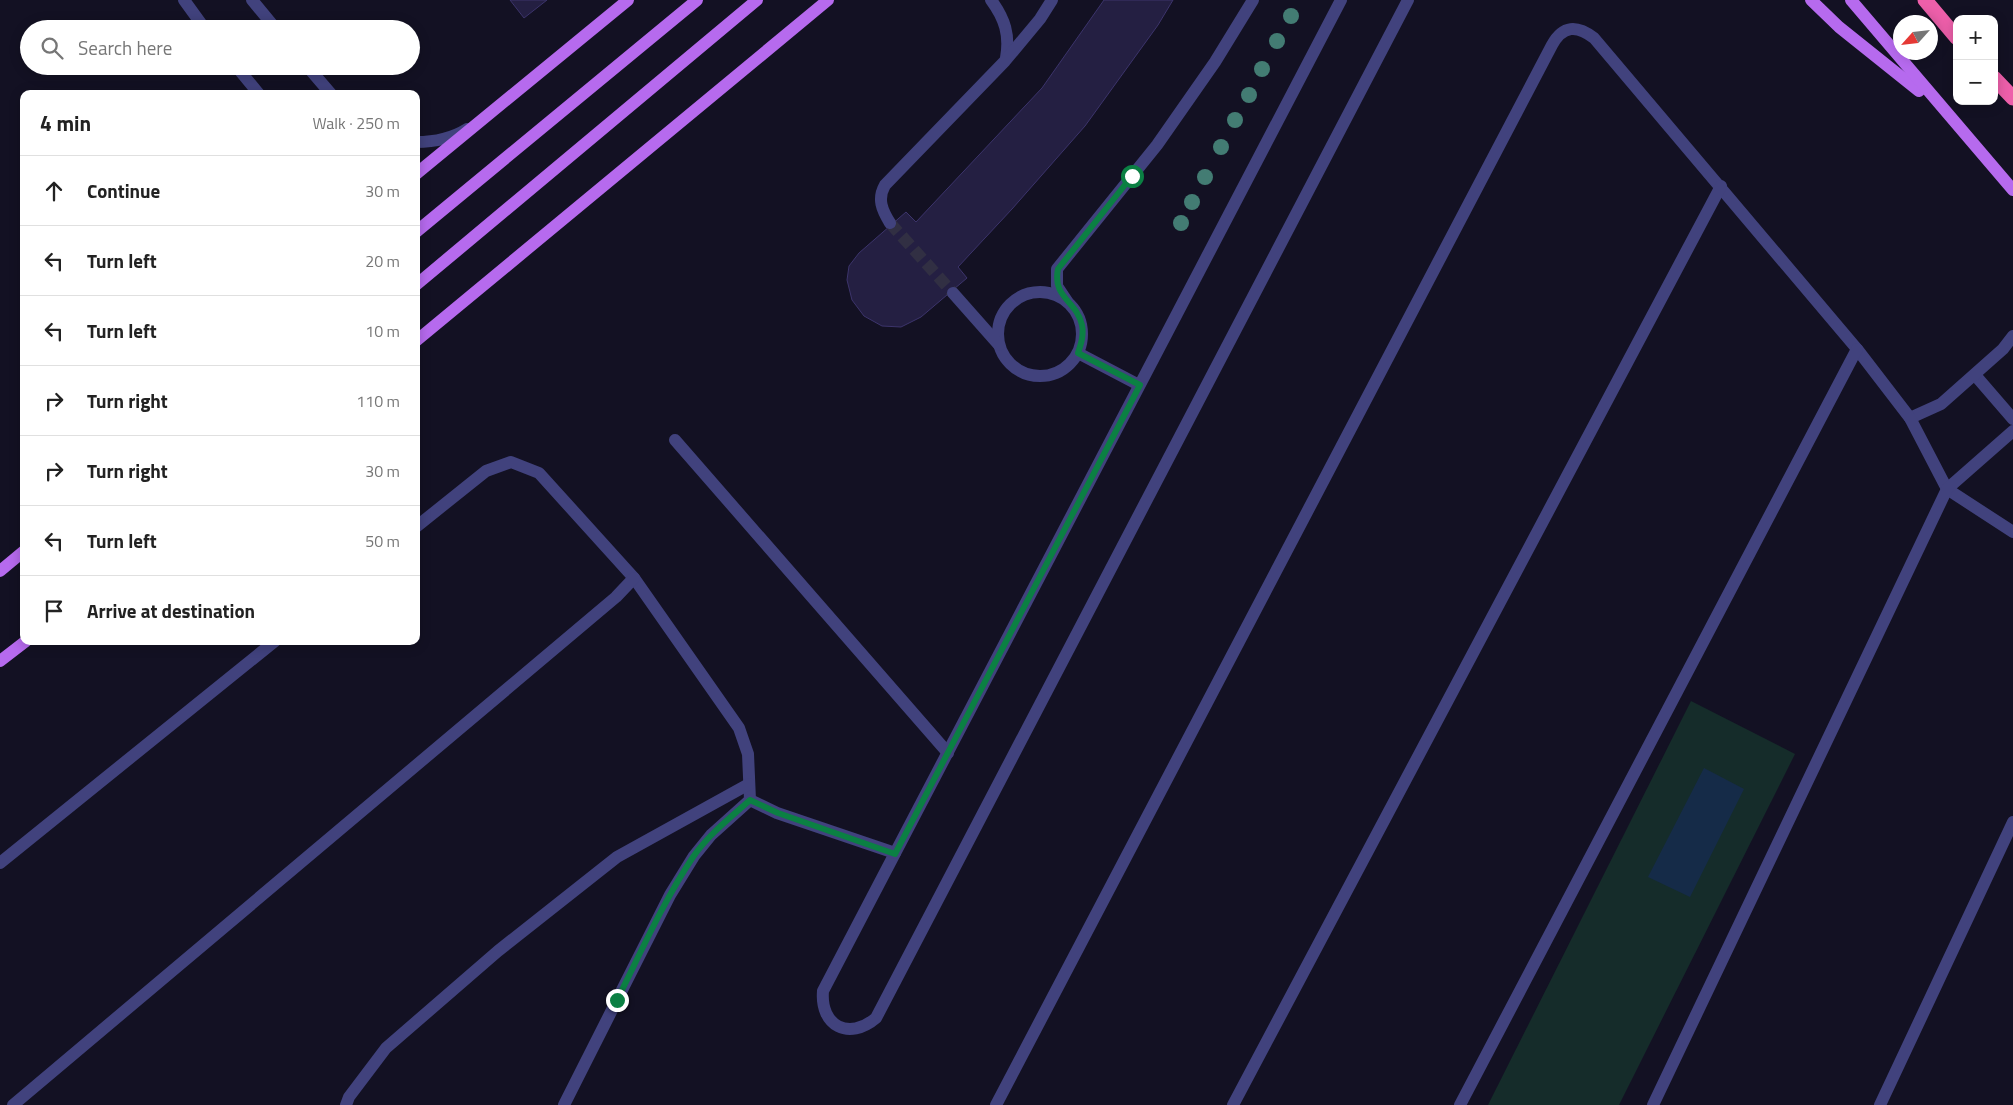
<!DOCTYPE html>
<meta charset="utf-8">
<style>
:root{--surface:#fff;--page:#f2f2f2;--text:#222;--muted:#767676;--line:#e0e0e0}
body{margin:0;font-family:"Titillium Web",sans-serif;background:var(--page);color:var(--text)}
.controls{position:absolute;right:15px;top:15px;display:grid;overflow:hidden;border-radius:10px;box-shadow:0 2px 12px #0003}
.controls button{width:45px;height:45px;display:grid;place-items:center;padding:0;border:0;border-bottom:1px solid var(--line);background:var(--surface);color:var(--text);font:25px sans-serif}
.compass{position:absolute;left:1893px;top:15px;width:45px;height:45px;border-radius:50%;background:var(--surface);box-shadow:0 2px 12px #0003;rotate:243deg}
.stop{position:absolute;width:15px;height:15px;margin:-11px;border:4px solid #0b8043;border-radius:50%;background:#fff}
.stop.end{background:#0b8043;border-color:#fff;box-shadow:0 1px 5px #0008}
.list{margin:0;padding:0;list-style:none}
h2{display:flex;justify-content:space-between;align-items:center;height:65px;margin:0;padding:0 20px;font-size:21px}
h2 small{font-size:16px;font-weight:400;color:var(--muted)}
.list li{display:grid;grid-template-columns:32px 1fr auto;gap:15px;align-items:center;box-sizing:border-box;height:70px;padding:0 20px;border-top:1px solid var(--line)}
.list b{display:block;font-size:19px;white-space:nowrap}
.list em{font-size:16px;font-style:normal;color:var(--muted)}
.icon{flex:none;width:28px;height:28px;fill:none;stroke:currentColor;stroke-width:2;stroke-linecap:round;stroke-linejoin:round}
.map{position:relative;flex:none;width:2013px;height:1105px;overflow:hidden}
.search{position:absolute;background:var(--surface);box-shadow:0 2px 12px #0003;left:20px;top:20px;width:400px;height:55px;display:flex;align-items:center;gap:12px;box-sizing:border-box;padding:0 18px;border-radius:28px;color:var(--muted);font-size:19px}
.panel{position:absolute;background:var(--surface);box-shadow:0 2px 12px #0003;left:20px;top:90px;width:400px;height:555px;border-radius:10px}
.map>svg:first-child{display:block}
.green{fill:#152c2a}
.water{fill:#152b48}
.building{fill:#241f42;stroke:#3c346b}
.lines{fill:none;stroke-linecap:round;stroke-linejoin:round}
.minor-tunnel{stroke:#312f43;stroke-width:12;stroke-dasharray:12 6;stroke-linecap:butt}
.minor{stroke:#41427d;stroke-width:12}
.major{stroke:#b66aee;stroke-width:12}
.highway{stroke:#ed5faa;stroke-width:15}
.tree{fill:#437c73}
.route{stroke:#0b8043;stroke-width:6}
</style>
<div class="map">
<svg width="2013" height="1105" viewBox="0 0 2013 1105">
<rect width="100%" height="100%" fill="#131123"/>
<path class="green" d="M1691,701L1795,754L1619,1105H1488Z"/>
<path class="water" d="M1704,768L1744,789L1690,897L1648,877Z"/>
<g class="building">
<path d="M510,0H547L524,18Z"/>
<path d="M1104,0H1173L1158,25L1085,126L1012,209L958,267L967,278L921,317L901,327L882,326L864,316L852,300L847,280L849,266L859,253L906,212L916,222L1042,88Z"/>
</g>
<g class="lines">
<path class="minor-tunnel" d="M890,223L953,293"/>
<g class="minor">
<path d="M184,0L205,29"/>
<path d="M252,0L276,29"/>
<path d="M991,0C1005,19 1010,35 1006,58"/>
<path d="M1341,0L823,991C820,1026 849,1041 876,1018L1408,0"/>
<path d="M236,66L259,94"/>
<path d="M307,66L331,94"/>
<path d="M416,142C435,142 451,139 467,129"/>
<path d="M890,223C882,210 877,199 885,185L1005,61L1040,19L1052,0"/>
<circle cx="1040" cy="334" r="42"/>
<path d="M953,293L999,345"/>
<path d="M1067,301L1057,286V269L1157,145L1215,62L1253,0"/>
<path d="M1078,353L1139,385"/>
<path d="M1975,375L2013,419"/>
<path d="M1910,418L1941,404L2003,349L2013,336"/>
<path d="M675,440L948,753"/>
<path d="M416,527L486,471L511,462L539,473L634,578L739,728L748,754L750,800L777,813L895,853"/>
<path d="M0,863L275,641"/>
<path d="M13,1105L616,597L634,578"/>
<path d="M346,1105L349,1097L386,1048L498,951L617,857L749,784"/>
<path d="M564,1105L670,895L694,856L711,835L750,800"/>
<path d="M996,1105L1552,45C1563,25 1577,25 1594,38L1857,349L1910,418L1947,489L2013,532"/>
<path d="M1233,1105L1721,186"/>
<path d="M1460,1105L1857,349"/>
<path d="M1653,1105L1947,489L2013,431"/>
<path d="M1880,1105L2013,822"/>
</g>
<g class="major">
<path d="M1811,0L1839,27L1919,91"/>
<path d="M1851,0L2013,190"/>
<path d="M416,174L628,0"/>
<path d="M416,232L697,0"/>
<path d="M416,285L757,0"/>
<path d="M416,341L828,0"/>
<path d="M0,571L24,551"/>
<path d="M0,661L26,641"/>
</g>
<g class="highway">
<path d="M1925,0L1957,38"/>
<path d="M1994,78L2013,98"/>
</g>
</g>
<g class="tree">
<circle cx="1291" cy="16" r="8"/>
<circle cx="1277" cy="41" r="8"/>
<circle cx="1262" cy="69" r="8"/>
<circle cx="1249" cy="95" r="8"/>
<circle cx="1235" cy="120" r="8"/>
<circle cx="1221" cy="147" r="8"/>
<circle cx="1205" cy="177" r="8"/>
<circle cx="1192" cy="202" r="8"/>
<circle cx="1181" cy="223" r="8"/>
</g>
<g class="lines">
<path class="route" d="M617,1000C641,952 663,902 693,857C708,835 730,818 750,800L778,813L895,854L1140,385L1078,353C1081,344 1084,335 1082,325C1077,301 1052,298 1058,269L1132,176"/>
</g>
</svg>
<div class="controls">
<button>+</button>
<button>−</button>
</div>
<svg class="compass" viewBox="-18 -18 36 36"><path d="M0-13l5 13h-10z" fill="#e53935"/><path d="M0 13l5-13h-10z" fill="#767676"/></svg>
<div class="stop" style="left:1132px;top:176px"></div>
<div class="stop end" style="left:617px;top:1000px"></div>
<div class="search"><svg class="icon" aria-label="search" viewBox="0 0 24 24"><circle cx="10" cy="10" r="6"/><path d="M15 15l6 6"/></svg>Search here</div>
<section class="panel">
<h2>4 min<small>Walk · 250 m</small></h2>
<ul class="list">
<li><svg class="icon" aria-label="ahead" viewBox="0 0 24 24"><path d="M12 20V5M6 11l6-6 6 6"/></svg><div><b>Continue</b></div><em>30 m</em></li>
<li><svg class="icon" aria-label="left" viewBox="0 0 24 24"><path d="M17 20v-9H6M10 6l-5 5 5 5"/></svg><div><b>Turn left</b></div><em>20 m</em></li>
<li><svg class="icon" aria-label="left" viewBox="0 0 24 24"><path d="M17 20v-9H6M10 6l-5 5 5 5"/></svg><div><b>Turn left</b></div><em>10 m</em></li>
<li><svg class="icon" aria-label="right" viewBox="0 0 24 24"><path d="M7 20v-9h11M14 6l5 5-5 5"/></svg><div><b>Turn right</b></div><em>110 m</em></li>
<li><svg class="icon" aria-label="right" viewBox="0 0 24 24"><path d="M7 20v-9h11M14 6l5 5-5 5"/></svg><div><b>Turn right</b></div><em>30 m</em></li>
<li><svg class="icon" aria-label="left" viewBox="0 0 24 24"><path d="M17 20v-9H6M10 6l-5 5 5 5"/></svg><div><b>Turn left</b></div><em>50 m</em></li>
<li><svg class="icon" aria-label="arrive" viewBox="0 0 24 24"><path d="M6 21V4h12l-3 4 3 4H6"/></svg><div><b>Arrive at destination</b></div></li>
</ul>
</section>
</div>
